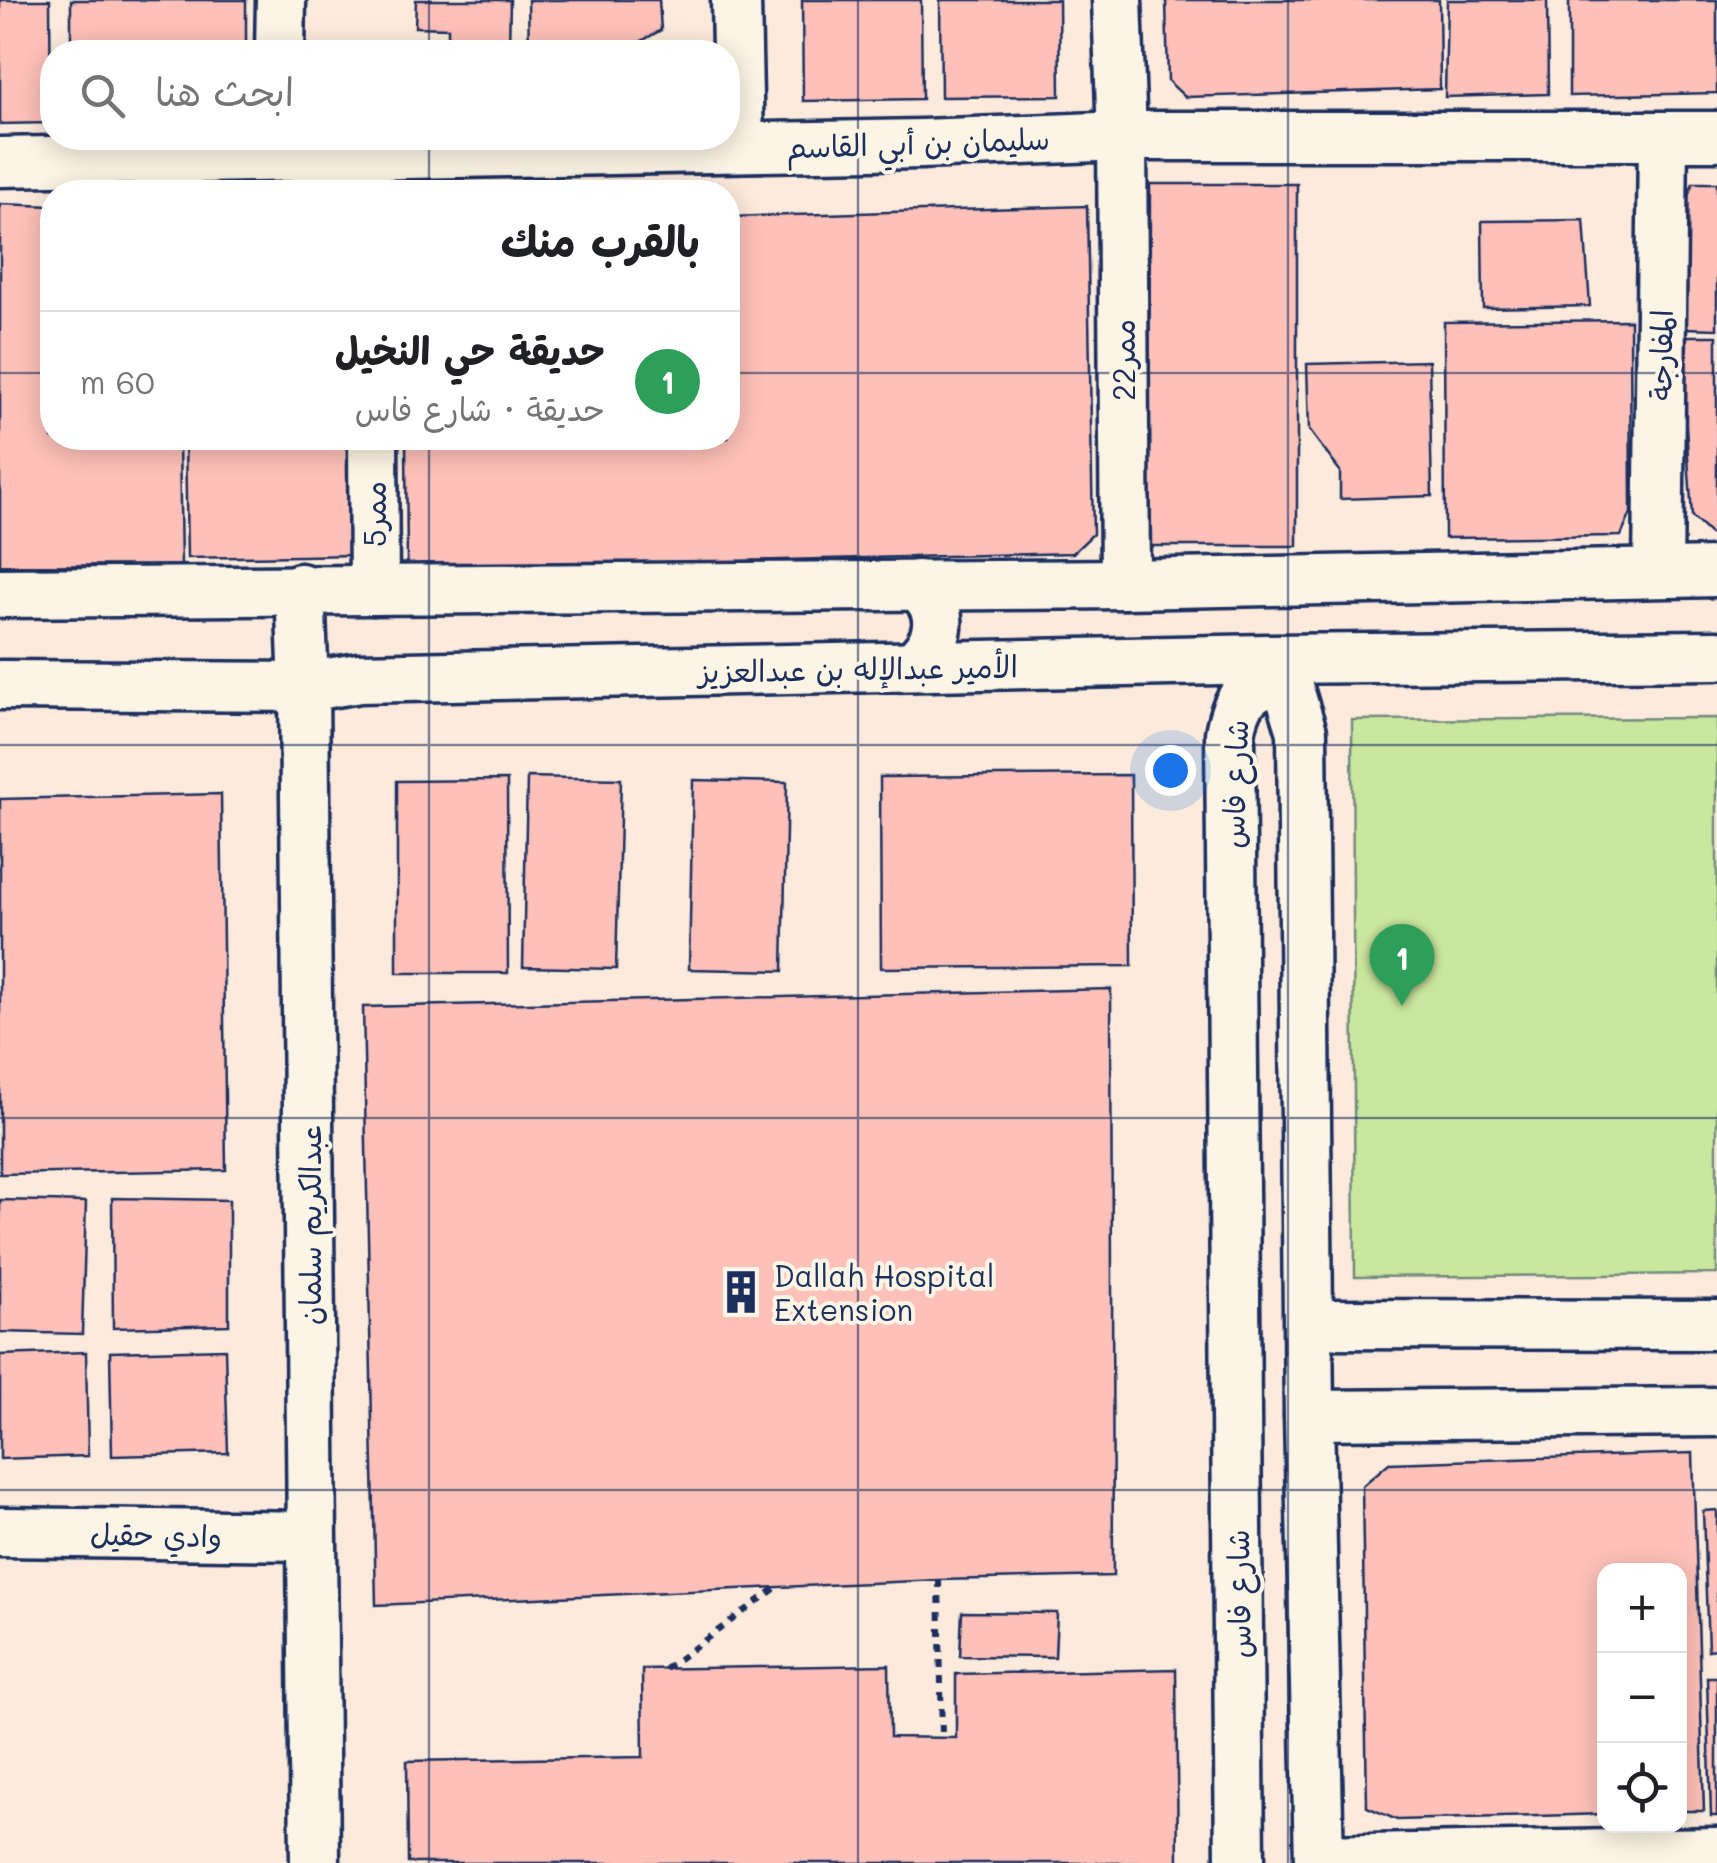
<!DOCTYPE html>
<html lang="ar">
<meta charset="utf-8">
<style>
:root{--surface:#fff;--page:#f2f2f2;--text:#202124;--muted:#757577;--line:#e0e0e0;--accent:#0f766e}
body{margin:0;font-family:Mali,"Playpen Sans Arabic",sans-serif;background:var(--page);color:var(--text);direction:rtl}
.controls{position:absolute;right:30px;bottom:30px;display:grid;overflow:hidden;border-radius:20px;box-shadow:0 5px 25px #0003}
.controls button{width:90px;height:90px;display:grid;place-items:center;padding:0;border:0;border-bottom:2px solid var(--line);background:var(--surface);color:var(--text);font:50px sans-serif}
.you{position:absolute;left:1170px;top:770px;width:35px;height:35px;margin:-25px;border:8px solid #fff;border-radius:50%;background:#1a73e8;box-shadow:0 0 0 15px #1a73e833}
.badge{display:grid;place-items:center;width:65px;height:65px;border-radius:50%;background:var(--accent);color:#fff;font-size:32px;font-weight:700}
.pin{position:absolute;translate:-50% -82px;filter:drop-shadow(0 2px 5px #0008)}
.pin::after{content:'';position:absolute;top:52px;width:35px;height:30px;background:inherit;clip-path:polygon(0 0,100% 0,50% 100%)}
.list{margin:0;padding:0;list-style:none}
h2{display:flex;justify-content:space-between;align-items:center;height:130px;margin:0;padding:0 40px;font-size:42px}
h2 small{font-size:32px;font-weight:400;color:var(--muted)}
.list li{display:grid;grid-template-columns:65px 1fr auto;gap:30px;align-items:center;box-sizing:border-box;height:140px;padding:0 40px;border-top:2px solid var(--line)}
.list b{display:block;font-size:38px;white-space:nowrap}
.list p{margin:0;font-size:32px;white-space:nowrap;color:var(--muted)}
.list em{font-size:32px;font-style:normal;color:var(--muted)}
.icon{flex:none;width:55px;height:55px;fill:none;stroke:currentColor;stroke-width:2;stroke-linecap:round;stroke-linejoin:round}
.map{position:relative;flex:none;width:1717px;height:1863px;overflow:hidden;direction:ltr}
.search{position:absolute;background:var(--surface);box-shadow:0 5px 25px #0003;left:40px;top:40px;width:700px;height:110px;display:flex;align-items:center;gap:25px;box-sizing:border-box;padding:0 35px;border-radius:40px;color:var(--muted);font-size:38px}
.panel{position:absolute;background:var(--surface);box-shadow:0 5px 25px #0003;left:40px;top:180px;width:700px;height:270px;border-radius:40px;direction:rtl}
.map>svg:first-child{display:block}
.green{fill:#cbe79e;stroke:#738b7e;stroke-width:2.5}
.building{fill:#fdc1b9;stroke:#1b2f5e;stroke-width:2.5}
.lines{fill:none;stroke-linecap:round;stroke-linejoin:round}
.minor-casing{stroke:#1b2f5e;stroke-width:55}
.path{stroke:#1b2f5e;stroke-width:6;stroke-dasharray:8 8;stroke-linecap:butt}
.minor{stroke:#fcf5e5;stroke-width:48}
.grid{fill:none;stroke:#1b2f5e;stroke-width:2.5;stroke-opacity:0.55}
.labels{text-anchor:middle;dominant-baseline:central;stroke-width:8;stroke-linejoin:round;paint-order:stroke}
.street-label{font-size:30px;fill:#1b2f5e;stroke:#fcf5e5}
.poi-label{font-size:30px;fill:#1b2f5e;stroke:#fcf5e5;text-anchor:start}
</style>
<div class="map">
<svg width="1717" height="1863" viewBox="0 0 1717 1863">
<rect width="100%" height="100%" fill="#fcebdc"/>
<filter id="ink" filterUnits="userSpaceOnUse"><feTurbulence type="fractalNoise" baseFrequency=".01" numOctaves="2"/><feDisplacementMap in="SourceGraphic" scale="20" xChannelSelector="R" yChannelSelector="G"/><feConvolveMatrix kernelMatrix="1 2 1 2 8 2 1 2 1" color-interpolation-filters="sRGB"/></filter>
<g filter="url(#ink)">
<path class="green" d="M1717,718V1274L1355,1277L1352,720Z"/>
<g class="building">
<path d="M0,0H50L51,123L0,124Z"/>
<rect x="71" y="0" width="175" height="52"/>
<path d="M416,0H510L509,52H472L473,43H448V28L415,27Z"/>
<path d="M528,0H659L661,30L622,52H529Z"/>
<path d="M802,0H921L922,99L803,101Z"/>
<path d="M940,0H1059L1060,96L941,97Z"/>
<path d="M1166,0H1439L1440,89L1185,97L1168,81Z"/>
<path d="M1447,0H1547L1548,94L1445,97Z"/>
<path d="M1569,0H1717V93L1569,96Z"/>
<path d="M1693,183H1717V329L1683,328L1687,198Z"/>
<path d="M1150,184H1297V546H1149Z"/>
<path d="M0,204L52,206V438H179L181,566L0,565Z"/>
<path d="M1087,206L1093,534L1073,553L407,569L406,438H728V217Z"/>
<path d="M1584,220L1590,306L1483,308L1482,221Z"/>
<path d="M1630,320L1631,513L1621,536L1445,538L1444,322Z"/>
<path d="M1680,336H1717V534H1710L1692,517Z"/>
<path d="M1429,361L1432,496L1340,499V471L1309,430L1307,364Z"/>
<path d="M185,438H355L357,555L187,558Z"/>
<path d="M1131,775L1132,966L881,968L880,777Z"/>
<path d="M527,777L621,779L616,969L523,967Z"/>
<path d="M507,780L508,973H397V781Z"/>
<path d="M693,780L787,782L783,971L689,969Z"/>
<path d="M221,794L226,1170L0,1174V799Z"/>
<path d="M1111,989L1113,1576L939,1580L376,1605L363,1007Z"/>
<path d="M112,1198L229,1200V1325L113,1328Z"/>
<path d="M0,1200L86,1202L82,1334L0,1332Z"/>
<path d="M225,1349L228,1453L112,1456L110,1352Z"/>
<path d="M86,1352L88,1456L0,1459V1355Z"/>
<path d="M1693,1453L1704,1811H1680V1570H1604V1814L1397,1820L1367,1807L1362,1486L1389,1463Z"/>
<path d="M1717,1510V1649L1708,1650L1703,1511Z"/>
<path d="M962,1612L1057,1613L1055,1657L960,1656Z"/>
<path d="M889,1665L890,1737L956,1738V1674L1176,1669L1178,1863H408L407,1761L643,1757L642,1669Z"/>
<path d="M1707,1677H1717V1816H1711Z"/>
</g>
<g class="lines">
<g class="minor-casing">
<g id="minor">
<path d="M736,0L739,147"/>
<path d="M1117,0L1122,136L1125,584"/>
<path d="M280,52L281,0"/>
<path d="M0,162L922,144L1122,136H1717"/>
<path d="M373,438L374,590"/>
<path d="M1658,572L1663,138"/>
<path d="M300,588L304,687L315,1863"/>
<path d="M0,593L1125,584L1717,572"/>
<path d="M913,666C941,643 948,610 917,585"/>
<path d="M0,685L304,687L359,678L1267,659L1717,655"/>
<path d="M1309,1324L1717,1325"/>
<path d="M1309,1415L1717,1412"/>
<path d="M0,1532L311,1536"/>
<path d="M1319,1860L1717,1852"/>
<path d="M1240,1863L1230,734C1235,705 1245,684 1275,681L1290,693L1302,732L1309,1415L1319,1863"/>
</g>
</g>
<g class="path">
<path d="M939,1580L942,1738"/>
<path d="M665,1669L776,1588"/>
</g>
<use href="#minor" class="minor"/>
</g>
</g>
<path class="grid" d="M429,0V52M858,0V1863M1288,0V1863M429,138V192M0,373H52M728,373H1717M429,438V1863M0,745H1717M0,1118H1717M0,1490H1717"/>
<defs>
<g id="building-bare" transform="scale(3.45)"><path d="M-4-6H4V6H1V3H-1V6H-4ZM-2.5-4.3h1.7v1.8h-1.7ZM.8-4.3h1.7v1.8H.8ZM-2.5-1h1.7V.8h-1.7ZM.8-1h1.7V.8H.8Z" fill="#1b2f5e" stroke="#fcf5e5" stroke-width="2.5" paint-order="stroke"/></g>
</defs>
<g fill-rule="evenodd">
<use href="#building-bare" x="741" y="1292"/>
</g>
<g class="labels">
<g class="street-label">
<text transform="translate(918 142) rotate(-2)">سليمان بن أبي القاسم</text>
<text transform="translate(1660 355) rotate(-89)">المفارجة</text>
<text transform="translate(1123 360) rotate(-90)">ممر22</text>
<text transform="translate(374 514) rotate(-90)">ممر5</text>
<text transform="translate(858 668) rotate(-1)">الأمير عبدالإله بن عبدالعزيز</text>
<text transform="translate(1234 784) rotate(-88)">شارع فاس</text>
<text transform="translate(309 1225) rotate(-90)">عبدالكريم سلمان</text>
<text transform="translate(156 1534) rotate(1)">وادي حقيل</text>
<text transform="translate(1238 1594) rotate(-91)">شارع فاس</text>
</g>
<g class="poi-label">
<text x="774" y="1275">Dallah Hospital<tspan x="774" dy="34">Extension</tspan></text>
</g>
</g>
</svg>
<div class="controls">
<button>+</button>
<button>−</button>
<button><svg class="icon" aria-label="locate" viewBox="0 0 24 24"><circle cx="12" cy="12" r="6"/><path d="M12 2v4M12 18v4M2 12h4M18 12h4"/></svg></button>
</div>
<div class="you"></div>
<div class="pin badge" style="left:1402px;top:1006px;background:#2e9e5b">1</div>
<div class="search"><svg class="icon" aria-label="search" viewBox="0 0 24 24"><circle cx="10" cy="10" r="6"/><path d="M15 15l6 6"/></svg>ابحث هنا</div>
<section class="panel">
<h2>بالقرب منك<small></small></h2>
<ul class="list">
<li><span class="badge" style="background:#2e9e5b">1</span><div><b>حديقة حي النخيل</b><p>حديقة · شارع فاس</p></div><em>60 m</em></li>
</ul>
</section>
</div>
